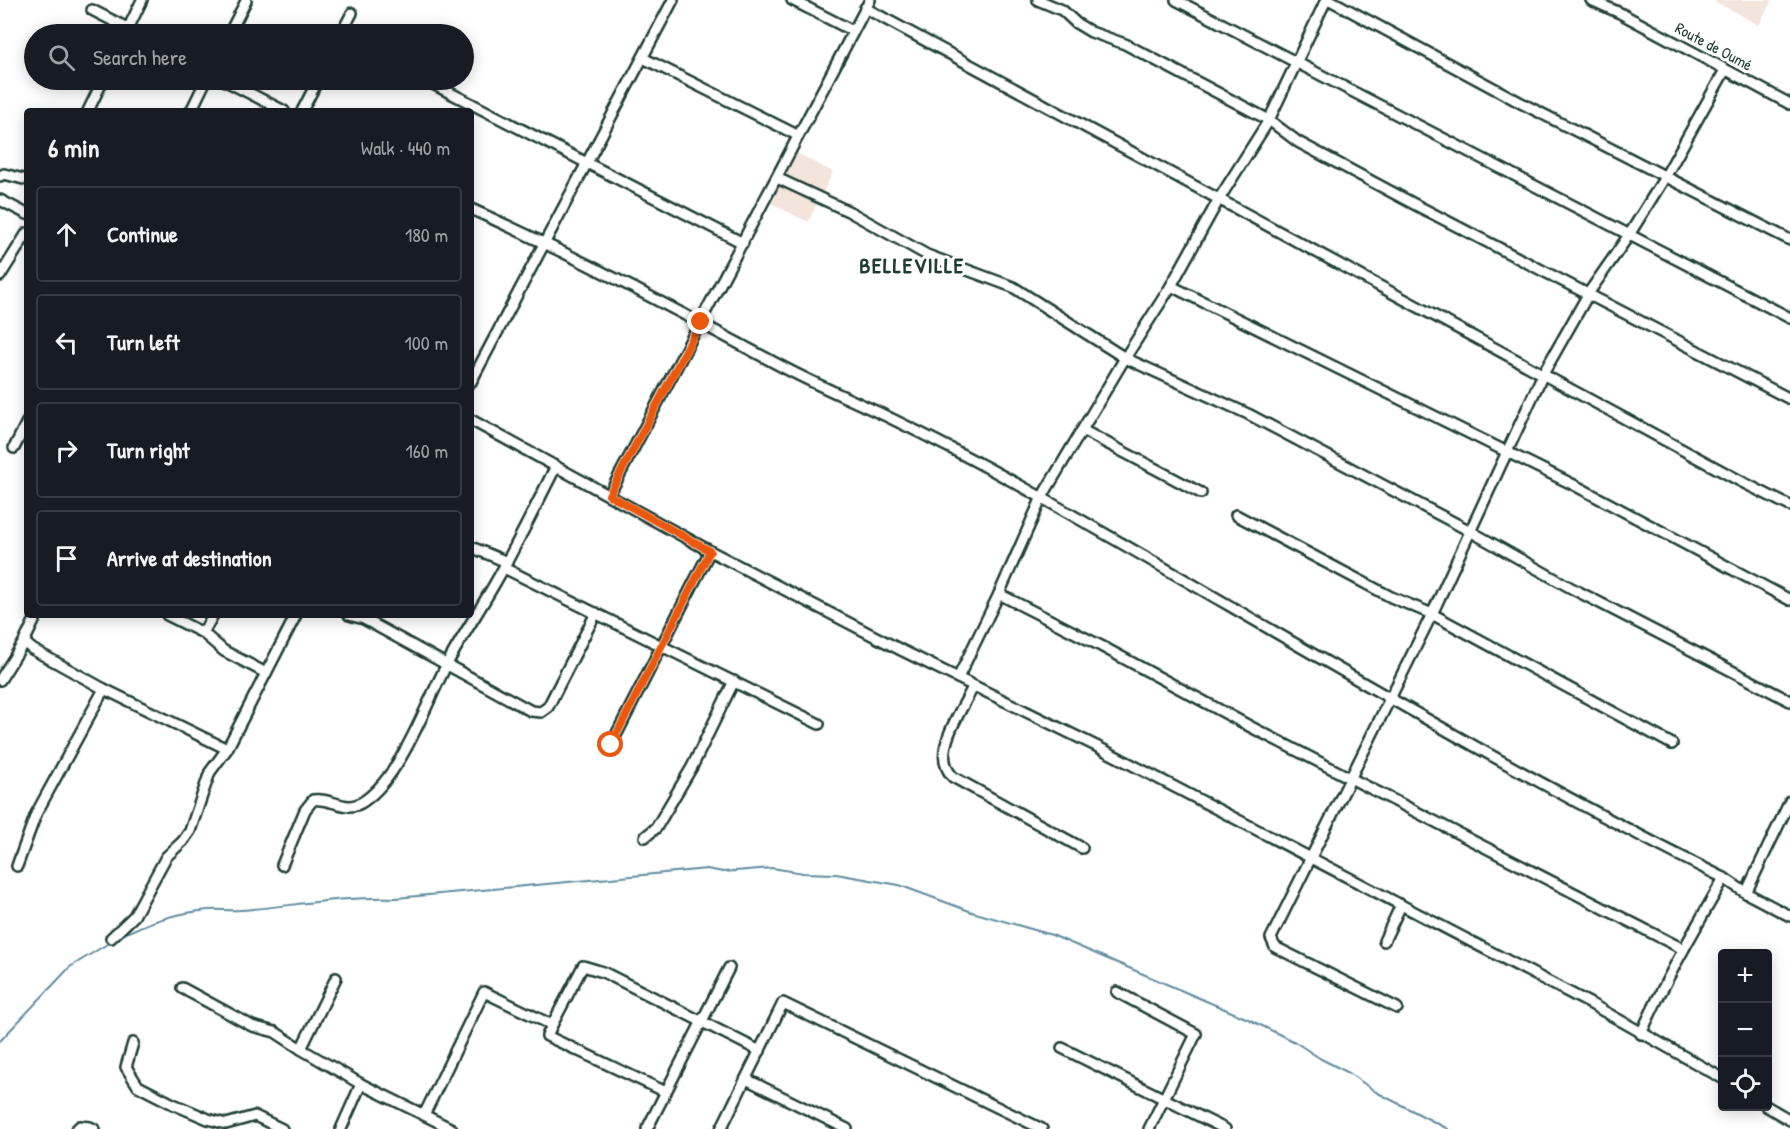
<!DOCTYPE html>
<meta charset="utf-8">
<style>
:root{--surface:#171b24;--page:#242831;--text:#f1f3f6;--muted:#9ea1a6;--line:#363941}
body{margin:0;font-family:"Patrick Hand",sans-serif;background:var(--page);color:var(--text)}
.controls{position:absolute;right:18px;bottom:18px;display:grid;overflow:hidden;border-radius:6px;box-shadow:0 3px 15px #0003}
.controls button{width:54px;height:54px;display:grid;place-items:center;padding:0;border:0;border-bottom:2px solid var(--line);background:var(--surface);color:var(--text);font:30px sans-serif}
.stop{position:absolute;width:18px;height:18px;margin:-14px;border:4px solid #ea580c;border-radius:50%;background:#fff}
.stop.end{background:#ea580c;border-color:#fff;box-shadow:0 2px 6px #0008}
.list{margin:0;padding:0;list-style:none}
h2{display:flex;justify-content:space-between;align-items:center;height:78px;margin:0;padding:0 24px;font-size:26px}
h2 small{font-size:20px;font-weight:400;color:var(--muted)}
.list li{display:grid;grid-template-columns:39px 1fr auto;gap:18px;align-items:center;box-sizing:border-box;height:96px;margin:0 12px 12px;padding:0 12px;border:2px solid var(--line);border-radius:6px}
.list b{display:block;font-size:22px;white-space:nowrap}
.list em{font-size:20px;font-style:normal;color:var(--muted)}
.icon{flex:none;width:33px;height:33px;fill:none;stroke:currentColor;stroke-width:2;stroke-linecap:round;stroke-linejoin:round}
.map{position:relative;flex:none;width:1790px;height:1129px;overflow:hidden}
.search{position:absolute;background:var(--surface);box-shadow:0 3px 15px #0003;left:24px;top:24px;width:450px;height:66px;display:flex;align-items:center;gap:15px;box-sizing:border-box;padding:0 21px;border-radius:33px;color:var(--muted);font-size:22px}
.panel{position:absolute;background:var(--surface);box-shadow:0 3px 15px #0003;left:24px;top:108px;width:450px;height:510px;border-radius:6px}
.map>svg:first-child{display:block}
.built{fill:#f3e5db}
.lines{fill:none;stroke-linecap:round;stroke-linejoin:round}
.stream{stroke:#5f8b9f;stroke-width:2}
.minor-casing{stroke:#1f3d34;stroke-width:14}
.minor{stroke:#fff;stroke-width:9}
.route{stroke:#ea580c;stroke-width:8}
.labels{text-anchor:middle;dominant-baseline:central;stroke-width:6;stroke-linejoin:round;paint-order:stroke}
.street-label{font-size:16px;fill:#1f3d34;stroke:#fff}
.district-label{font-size:22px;font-weight:bold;letter-spacing:1.5px;fill:#1f3d34;stroke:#fff}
</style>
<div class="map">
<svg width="1790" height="1129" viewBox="0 0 1790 1129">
<rect width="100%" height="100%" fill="#fff"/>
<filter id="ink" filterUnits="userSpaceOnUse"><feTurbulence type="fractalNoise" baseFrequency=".0167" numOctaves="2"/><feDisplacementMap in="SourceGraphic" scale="12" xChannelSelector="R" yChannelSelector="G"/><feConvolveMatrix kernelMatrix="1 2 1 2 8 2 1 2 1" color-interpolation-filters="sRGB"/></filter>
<g filter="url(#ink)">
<g class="built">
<path d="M1712,0H1772L1759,25Z"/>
<path d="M797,153L833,172L808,222L771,203Z"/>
</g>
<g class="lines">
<g class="stream">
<path d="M117,938C146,922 175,913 208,910C219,909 230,911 241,910C293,906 344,896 396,898L707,869L723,872L772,868L803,873L836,874L899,885L972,912L1052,935L1248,1019L1295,1042L1321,1059L1349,1073L1376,1092L1448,1129"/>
<path d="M0,1041L70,967L112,941"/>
</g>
<g class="minor-casing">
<g id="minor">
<path d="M792,0L853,31"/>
<path d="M1038,0L1062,10L1076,23L1091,32L1125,44L1269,120L1298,142L1414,204L1790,399"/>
<path d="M1176,0L1790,318"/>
<path d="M1330,0L1523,104L1790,240"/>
<path d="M1591,0L1620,13L1790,104"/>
<path d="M865,8L1744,483L1790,506"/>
<path d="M92,10L139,34"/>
<path d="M126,33L142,0"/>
<path d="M229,34L246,1"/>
<path d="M341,34L352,13"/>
<path d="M643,58L797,135"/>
<path d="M224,80L284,111"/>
<path d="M425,80L743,243"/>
<path d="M88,111L103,80"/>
<path d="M191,111L206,80"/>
<path d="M302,111L318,80"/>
<path d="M0,176L4,174L27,180"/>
<path d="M777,178L850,212L927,255L1013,287L1125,358L1248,414L1470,531L1573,589L1790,701"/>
<path d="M0,200L27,214"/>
<path d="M471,209C576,256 676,310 777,364C812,383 850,399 886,416C940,442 993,470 1044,499C1270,627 1491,763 1724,878"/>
<path d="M0,276L27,233"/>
<path d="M1171,286L1578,487L1790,600"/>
<path d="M471,382L673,0"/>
<path d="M471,420L710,551L901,650L1096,746L1591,1004L1722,1078"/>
<path d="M1084,431L1201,493"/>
<path d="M14,448L27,422"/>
<path d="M609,495L870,0"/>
<path d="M1236,515L1391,597L1432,614L1672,744"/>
<path d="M471,547L507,562"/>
<path d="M504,568L819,724"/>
<path d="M999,594L1101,646L1251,727L1683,949"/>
<path d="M167,615L203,633L213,615"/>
<path d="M349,615L364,619L531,711L541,712L548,707L596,613"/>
<path d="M203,633L224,651L266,673"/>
<path d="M24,642L32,649L104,689L227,749"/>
<path d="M958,678L999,594L1042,497L1125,358L1171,286L1219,199L1269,120L1326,0"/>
<path d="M0,680L24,642L37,615"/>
<path d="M973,687C964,706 938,743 946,765C947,769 950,774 953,777L1082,848"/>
<path d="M611,745L710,551"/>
<path d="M645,837L656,828L692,767L734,681"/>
<path d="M282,865L305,810L313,800C332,797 346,814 364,801C401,776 425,706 446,666C464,632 486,601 504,567C522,534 539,500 556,466"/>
<path d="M17,866L36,814L104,689"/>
<path d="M1746,893L1790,801"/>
<path d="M111,938L134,916L166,857L183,841L190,831L210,772L227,749L296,615"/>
<path d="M1384,941L1401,905"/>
<path d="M336,978L301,1049L361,1084L424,1115L484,992L552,1025L547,1036L666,1092"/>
<path d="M182,988L252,1026L275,1032L301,1049"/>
<path d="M1117,992L1196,1034L1149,1129"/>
<path d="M1397,1008L1275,947L1271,938L1432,614L1543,374L1590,291L1629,235L1665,177L1725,70"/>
<path d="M552,1025L583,966L603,972L760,1051"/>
<path d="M1641,1034C1665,980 1695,929 1724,878L1746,893L1790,916"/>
<path d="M133,1043L126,1067L138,1086L173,1104L208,1119L226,1124L255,1116L282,1129"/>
<path d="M1062,1048L1225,1129"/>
<path d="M746,1079L847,1129"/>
<path d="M1766,1106L1790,1120"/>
<path d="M424,1115L452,1129"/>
<path d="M77,1129L80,1126L90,1127L94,1129"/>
<path d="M341,1129L361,1084"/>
<path d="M647,1129L729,968"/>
<path d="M721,1129L783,1003L1042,1129"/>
</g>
</g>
<use href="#minor" class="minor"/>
</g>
</g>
<g class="lines" filter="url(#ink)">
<path class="route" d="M611,745L710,551L609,495L701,322"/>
</g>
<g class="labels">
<g class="street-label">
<text transform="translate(1714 46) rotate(28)">Route de Oumé</text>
</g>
<g class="district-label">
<text x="912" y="265">BELLEVILLE</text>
</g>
</g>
</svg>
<div class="controls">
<button>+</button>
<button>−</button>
<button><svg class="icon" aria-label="locate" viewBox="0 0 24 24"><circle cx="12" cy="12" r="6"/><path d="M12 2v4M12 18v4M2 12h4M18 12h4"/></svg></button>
</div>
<div class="stop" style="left:611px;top:745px"></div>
<div class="stop end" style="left:701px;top:322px"></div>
<div class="search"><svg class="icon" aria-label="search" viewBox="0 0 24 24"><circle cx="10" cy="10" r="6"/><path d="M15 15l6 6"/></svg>Search here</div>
<section class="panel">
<h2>6 min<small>Walk · 440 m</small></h2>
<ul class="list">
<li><svg class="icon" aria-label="ahead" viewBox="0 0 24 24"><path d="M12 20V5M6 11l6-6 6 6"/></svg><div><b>Continue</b></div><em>180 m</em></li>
<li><svg class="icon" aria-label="left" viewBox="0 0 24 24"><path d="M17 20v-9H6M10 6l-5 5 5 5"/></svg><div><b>Turn left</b></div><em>100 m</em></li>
<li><svg class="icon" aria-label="right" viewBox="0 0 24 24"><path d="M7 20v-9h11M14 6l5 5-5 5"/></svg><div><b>Turn right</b></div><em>160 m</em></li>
<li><svg class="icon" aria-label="arrive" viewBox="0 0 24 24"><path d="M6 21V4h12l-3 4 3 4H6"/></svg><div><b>Arrive at destination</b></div></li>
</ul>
</section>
</div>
